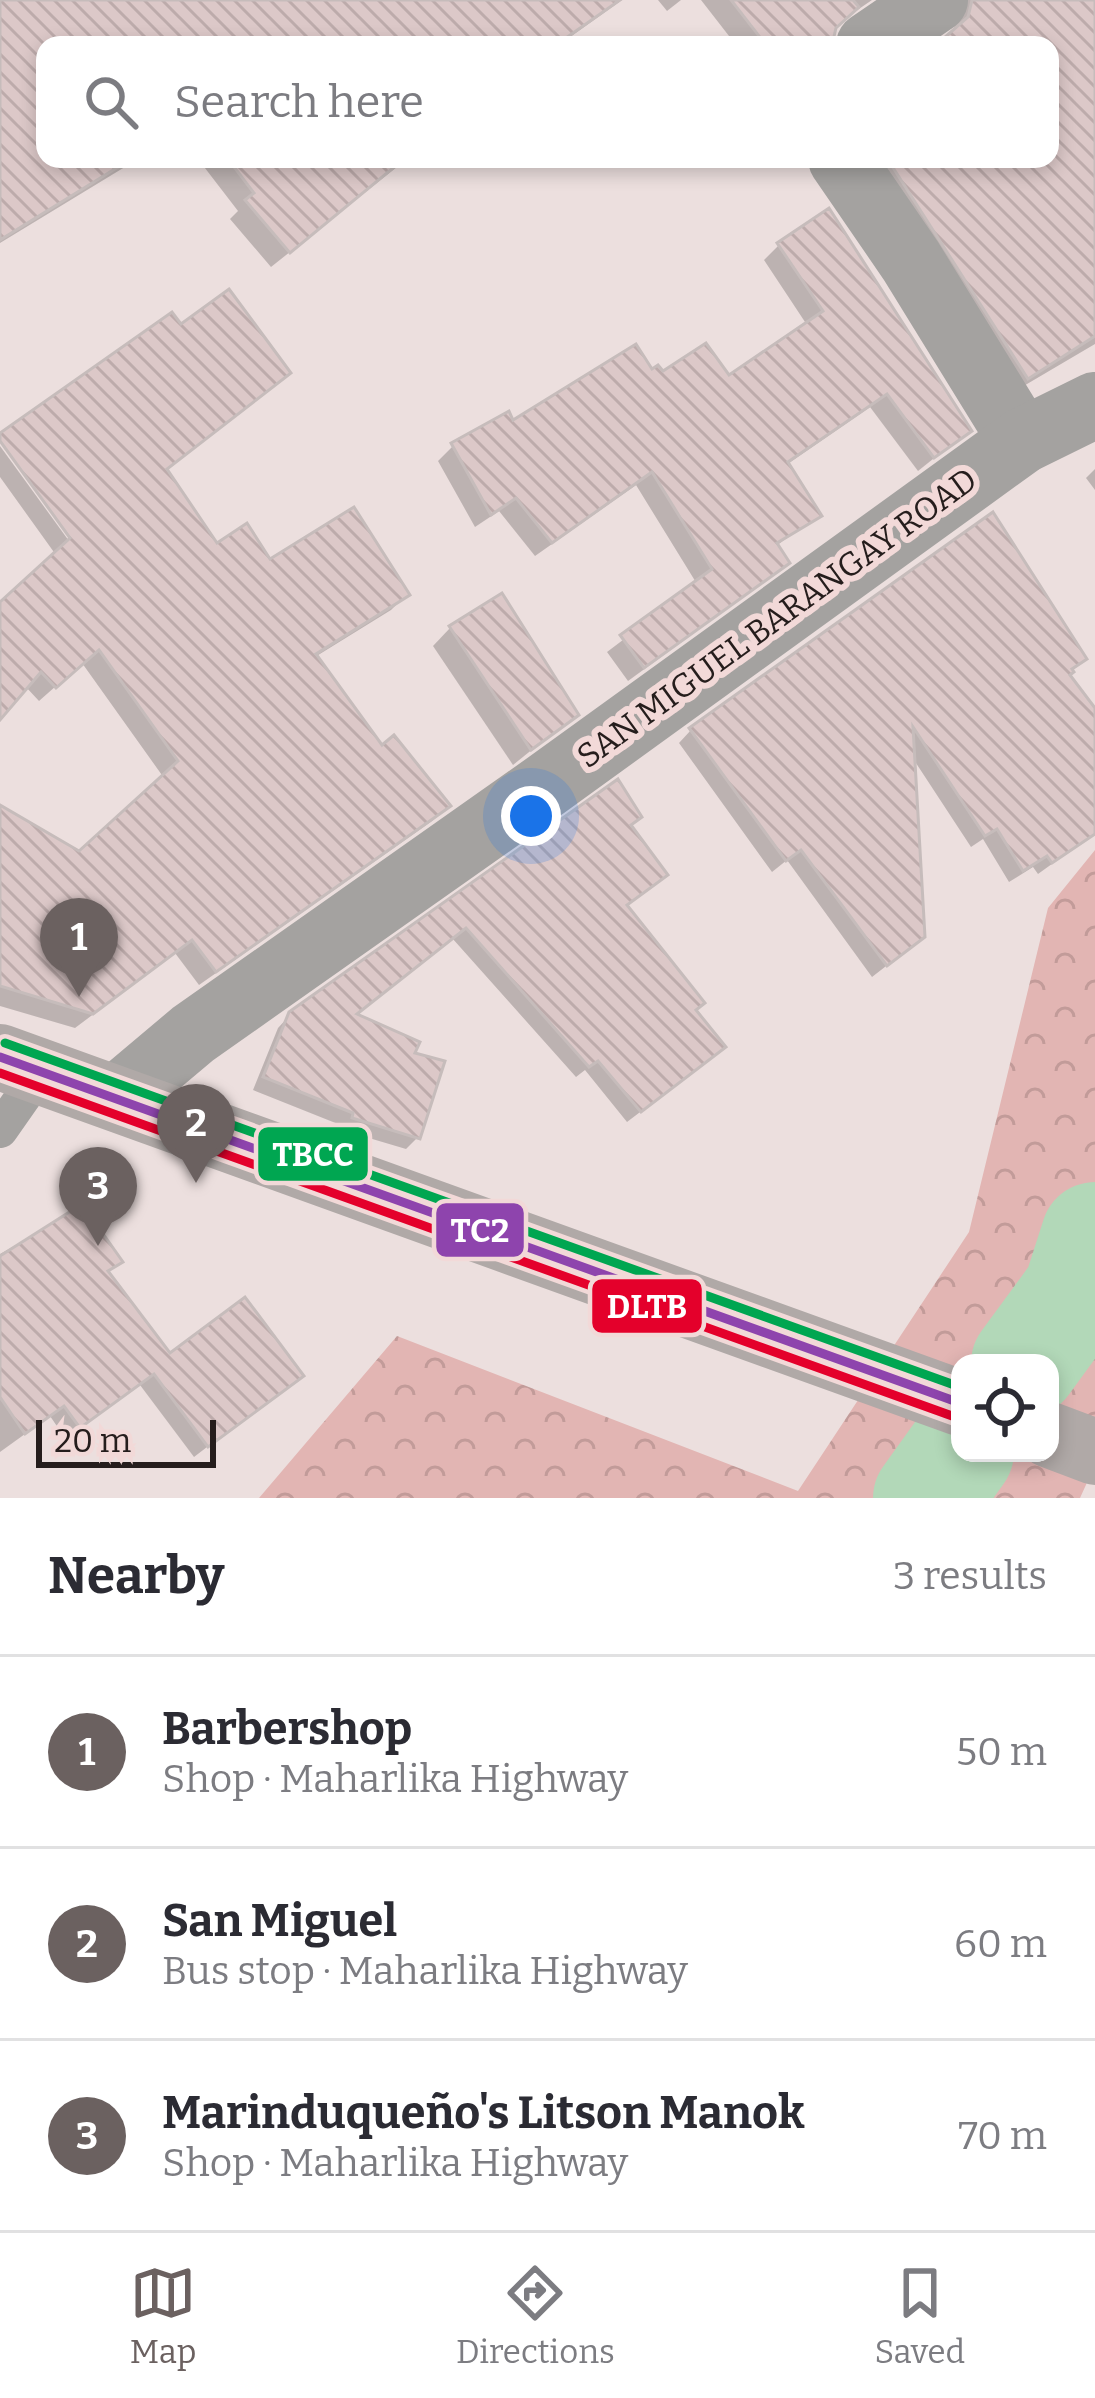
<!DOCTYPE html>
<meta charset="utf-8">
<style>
:root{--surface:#fff;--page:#f7f7f7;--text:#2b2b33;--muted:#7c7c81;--line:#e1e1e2;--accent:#6b6160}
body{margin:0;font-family:Bitter,serif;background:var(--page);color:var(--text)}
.controls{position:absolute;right:36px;bottom:36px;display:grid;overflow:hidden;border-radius:24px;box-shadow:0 6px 18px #0003}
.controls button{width:108px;height:108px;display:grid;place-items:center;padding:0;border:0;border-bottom:3px solid var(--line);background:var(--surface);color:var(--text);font:60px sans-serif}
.scale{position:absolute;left:36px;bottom:30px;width:180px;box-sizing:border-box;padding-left:12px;border:6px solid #251d1c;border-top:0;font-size:33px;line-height:42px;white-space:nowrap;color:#251d1c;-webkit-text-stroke:9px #f2d9d8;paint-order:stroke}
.you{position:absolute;left:531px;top:816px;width:42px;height:42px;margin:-30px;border:9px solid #fff;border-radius:50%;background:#1a73e8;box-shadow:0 0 0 18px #1a73e833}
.badge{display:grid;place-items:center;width:78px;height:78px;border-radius:50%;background:var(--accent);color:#fff;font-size:39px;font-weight:700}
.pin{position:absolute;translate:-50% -99px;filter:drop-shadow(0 3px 6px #0008)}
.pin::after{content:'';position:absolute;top:63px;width:42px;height:36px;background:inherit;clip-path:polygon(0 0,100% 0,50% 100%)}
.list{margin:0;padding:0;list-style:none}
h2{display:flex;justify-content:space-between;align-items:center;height:156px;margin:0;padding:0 48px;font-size:51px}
h2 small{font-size:39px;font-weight:400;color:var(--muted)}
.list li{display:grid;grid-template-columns:78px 1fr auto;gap:36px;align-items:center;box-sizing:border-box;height:192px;padding:0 48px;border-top:3px solid var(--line)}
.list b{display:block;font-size:45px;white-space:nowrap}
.list p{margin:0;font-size:39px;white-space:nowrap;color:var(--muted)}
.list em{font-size:39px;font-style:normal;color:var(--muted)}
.icon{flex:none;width:66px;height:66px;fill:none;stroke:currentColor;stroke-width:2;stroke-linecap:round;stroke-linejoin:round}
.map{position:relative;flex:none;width:1095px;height:1498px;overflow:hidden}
.search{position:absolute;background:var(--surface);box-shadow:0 6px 18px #0003;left:36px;right:36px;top:36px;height:132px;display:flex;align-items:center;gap:30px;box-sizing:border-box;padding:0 42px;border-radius:24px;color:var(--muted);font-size:45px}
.sheet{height:732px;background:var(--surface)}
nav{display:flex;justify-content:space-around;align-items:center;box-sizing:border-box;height:168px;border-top:3px solid var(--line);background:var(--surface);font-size:33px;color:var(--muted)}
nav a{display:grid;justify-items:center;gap:6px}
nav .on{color:var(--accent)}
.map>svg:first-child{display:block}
.forest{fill:url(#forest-crowns);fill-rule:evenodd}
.shadow{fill:#0003}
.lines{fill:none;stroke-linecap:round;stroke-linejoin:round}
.river{stroke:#b2d8b8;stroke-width:108}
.building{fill:url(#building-back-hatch);stroke:#c6bcbb;stroke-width:3}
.lane{stroke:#a4a2a0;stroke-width:36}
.street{stroke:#a4a2a0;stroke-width:66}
.highway{stroke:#b0a9a7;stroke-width:66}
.bus-1-casing{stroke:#f2d9d8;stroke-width:18}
.bus-2-casing{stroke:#f2d9d8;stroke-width:18}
.bus-3-casing{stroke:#f2d9d8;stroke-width:18}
.bus-1{stroke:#8e44ad;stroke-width:9}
.bus-2{stroke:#e4002b;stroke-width:9}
.bus-3{stroke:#00a651;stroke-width:9}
.labels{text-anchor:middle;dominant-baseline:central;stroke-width:12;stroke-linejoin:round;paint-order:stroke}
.street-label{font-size:33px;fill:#251d1c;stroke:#f2d9d8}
.line-badge{stroke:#f2d9d8;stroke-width:4.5}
.badge-label{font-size:33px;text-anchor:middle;font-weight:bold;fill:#fff}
</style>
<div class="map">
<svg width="1095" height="1498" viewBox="0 0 1095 1498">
<defs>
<pattern id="forest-crowns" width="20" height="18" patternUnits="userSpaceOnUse" patternTransform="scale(3)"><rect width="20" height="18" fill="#e2b5b3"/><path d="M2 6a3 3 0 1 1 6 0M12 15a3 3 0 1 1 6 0" fill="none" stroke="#c29b99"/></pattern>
<pattern id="building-back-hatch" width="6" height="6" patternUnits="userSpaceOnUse" patternTransform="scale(3)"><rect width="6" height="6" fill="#dcc8c8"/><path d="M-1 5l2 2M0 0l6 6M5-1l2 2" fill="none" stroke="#bdabab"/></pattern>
</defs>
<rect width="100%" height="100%" fill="#ecdfde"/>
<path class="forest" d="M1095,850V1465L1080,1498H259L397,1336L798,1491L969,1232L1048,908ZM960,1363H1050V1453H960Z"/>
<g class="shadow">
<path d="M0,0H622L559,45H45V159H138L0,243Z"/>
<path d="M658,0H681L667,11Z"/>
<path d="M701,0H872L834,26L829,45H736Z"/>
<path d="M951,0H1095V344L1010,394L862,159H1050V45H941L953,35L956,15Z"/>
<path d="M198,159H407L271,267L230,219L238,211Z"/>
<path d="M779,245L968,431L918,471L870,407L786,465L818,515L776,546L786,562L771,577L628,681L607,652L697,584L636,485L535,556L499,511L475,527L438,461L453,446L651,373L728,379L807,325L764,260Z"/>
<path d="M180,329L271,388L165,471L216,547L406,595L391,610L315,657L381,749L447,806L432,821L199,985L175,953L75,1028L0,1006V808L80,854L164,778L82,663L39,701L25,686L0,716V606L56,555L0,477V446L77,552Z"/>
<path d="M1095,469V490L1086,478Z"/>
<path d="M450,628L575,715L513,765L433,646Z"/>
<path d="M1084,658L1066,676L1095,712V833L1038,874L1033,867L1009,882L983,839L971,847L912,757L908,949L872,977L787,860L772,872L679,743L691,730Z"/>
<path d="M629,827L664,875L625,906L693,1011L710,1059L627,1122L585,1070L576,1077L452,938L353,1016L410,1054L418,1137L406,1149L342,1130L343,1126L253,1090L278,1028L291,1014Z"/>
<path d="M41,1231L119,1261L106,1274L169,1357L300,1376L194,1457L140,1385L65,1438L50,1416L0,1452V1254Z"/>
</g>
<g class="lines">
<g class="river">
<path d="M1025,1363L1077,1292L1095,1236"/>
<path d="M927,1498L960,1452"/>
</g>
</g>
<g class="building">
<path d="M0,0H620L556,45H45V159H131L0,240Z"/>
<path d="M731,0H853L859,7L836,28L832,45H766Z"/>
<path d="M972,0H1095V336L1028,379L892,166L903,159H1050V45H936L968,17Z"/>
<path d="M228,159H404L290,253L245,200L254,193Z"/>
<path d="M829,208L972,431L934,458L887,394L788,462L822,516L777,543L790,563L644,668L620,635L712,569L652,472L552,543L516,498L491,515L451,443L509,411L513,420L636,344L652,369L658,365L663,371L706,343L729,375L823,311L777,243Z"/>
<path d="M229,289L291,373L167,469L217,543L247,523L270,559L354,507L410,595L316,654L382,745L394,735L451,806L216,972L192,940L93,1014L0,986V805L79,851L178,761L99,650L56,688L41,672L0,720V602L70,538L0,441V433L172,312L181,324Z"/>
<path d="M993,512L1087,659L1072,669L1074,672L1070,675L1095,708V834L1052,863L1047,856L1023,871L997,829L985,836L913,727L925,937L887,966L801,850L786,861L689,728Z"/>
<path d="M502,593L579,715L531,750L449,626Z"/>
<path d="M618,779L642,817L631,825L668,875L627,905L705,1003L696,1010L726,1047L641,1112L598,1061L589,1067L466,928L357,1014L420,1042L415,1053L445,1061L420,1139L352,1118L353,1113L263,1077L289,1012Z"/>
<path d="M82,1204L123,1262L108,1271L170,1353L245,1297L304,1376L208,1447L154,1374L80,1428L64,1406L25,1434L0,1397V1256Z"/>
</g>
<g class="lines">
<path class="lane" d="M0,1130L42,1070"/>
<g class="street">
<path d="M869,45L935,0"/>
<path d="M841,159L911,261L1022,441"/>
<path d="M117,1098L193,1034L545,786L1022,441L1095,405"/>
</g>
<g class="highway">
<path d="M0,1057L960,1403"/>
<path d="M1050,1435L1095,1452"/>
</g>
<g class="bus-1-casing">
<path id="bus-1" d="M0,1057L960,1403"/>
</g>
<g class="bus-2-casing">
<path id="bus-2" d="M0,1073L955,1417"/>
</g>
<g class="bus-3-casing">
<path id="bus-3" d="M5,1043L960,1387"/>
</g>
<use href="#bus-1" class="bus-1"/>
<use href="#bus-2" class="bus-2"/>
<use href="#bus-3" class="bus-3"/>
</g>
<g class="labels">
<g class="street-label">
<text transform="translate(777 618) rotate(-36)">SAN MIGUEL BARANGAY ROAD</text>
</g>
</g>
<g class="line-badge">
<rect x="256" y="1125" width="114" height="58" rx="12" fill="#00a651"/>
<rect x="434" y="1201" width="92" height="58" rx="12" fill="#8e44ad"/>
<rect x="590" y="1277" width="114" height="58" rx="12" fill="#e4002b"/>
</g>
<g class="badge-label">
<text x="313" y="1166">TBCC</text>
<text x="480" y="1242">TC2</text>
<text x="647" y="1318">DLTB</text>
</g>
</svg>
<div class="controls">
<button><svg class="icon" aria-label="locate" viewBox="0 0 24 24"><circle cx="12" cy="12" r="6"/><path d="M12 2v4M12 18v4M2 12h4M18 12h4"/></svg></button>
</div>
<div class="scale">20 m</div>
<div class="you"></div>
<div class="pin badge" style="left:79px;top:997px">1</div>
<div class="pin badge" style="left:196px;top:1183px">2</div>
<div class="pin badge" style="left:98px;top:1246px">3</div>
<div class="search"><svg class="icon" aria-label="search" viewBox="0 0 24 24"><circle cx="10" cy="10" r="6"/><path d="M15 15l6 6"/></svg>Search here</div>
</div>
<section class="sheet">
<h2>Nearby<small>3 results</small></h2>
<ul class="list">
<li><span class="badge">1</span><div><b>Barbershop</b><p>Shop · Maharlika Highway</p></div><em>50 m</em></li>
<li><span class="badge">2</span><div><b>San Miguel</b><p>Bus stop · Maharlika Highway</p></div><em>60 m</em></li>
<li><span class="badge">3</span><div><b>Marinduqueño's Litson Manok</b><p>Shop · Maharlika Highway</p></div><em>70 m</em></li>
</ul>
</section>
<nav>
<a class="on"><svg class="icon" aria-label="map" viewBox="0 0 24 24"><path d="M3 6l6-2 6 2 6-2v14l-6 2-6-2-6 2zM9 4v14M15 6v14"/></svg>Map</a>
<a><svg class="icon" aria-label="directions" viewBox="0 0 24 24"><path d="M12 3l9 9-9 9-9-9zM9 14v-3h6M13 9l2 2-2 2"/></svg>Directions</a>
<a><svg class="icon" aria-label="saved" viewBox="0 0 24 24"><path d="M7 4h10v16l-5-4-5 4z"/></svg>Saved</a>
</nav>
